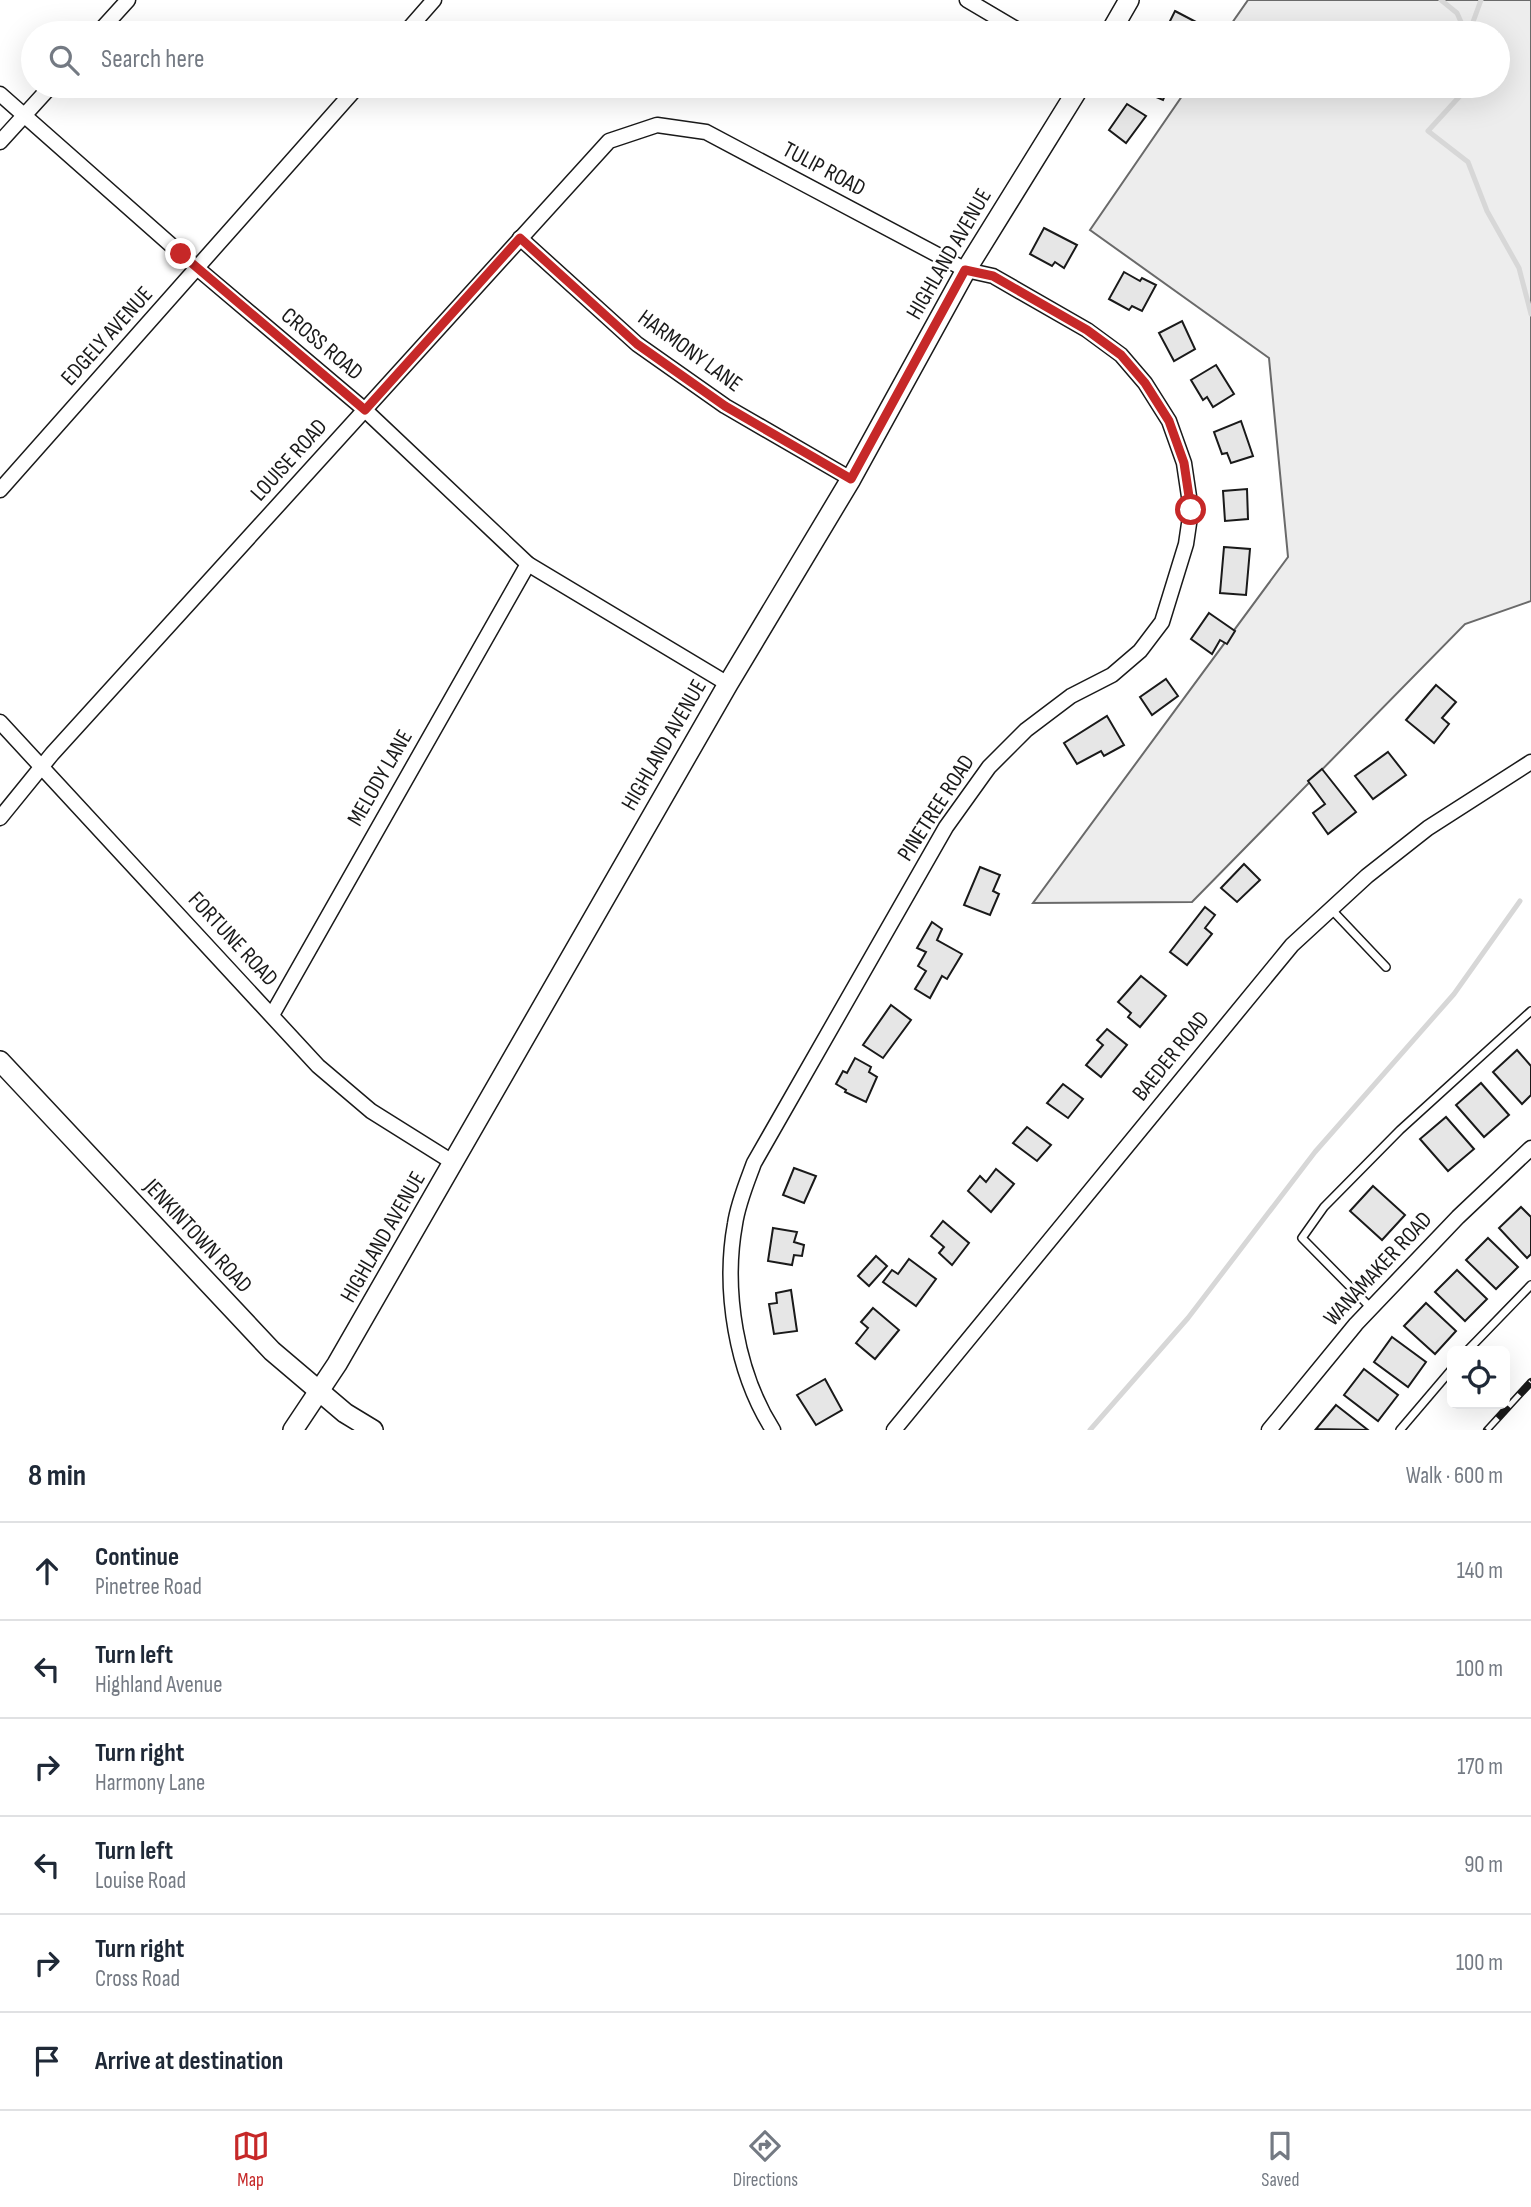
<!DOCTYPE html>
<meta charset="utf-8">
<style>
:root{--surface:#fff;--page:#f6f6f7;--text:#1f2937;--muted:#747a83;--line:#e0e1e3;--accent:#c62828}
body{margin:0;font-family:"Sofia Sans Condensed",sans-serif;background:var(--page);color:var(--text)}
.controls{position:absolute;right:21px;bottom:21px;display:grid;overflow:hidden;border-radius:10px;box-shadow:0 7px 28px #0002}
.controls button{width:63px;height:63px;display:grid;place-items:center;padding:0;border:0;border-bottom:2px solid var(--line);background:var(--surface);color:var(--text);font:35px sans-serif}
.stop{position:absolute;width:21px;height:21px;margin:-16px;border:5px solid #c62828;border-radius:50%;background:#fff}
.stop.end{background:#c62828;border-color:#fff;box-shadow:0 2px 7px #0008}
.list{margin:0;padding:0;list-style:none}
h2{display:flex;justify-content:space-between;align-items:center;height:91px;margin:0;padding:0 28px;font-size:30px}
h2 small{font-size:23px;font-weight:400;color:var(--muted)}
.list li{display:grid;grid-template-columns:46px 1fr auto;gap:21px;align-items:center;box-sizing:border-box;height:98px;padding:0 28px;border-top:2px solid var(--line)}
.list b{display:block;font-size:26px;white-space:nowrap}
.list p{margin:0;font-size:23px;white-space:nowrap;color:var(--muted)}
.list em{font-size:23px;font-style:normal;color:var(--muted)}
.icon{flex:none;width:38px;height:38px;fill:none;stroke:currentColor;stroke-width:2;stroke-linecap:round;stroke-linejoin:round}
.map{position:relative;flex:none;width:1531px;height:1430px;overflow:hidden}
.search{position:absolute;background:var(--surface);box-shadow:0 7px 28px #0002;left:21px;right:21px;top:21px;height:77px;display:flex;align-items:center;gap:18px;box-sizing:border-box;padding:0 24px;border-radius:38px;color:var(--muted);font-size:26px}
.sheet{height:679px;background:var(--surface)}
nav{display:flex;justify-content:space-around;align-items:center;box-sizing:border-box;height:98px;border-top:2px solid var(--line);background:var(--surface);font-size:19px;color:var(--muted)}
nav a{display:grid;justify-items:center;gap:4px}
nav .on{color:var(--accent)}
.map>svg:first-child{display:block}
.built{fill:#ededed;stroke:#6a6a6a;stroke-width:2}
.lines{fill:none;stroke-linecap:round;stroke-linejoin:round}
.stream{stroke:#d7d7d7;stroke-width:5}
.building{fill:#e6e6e6;stroke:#1a1a1a;stroke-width:2}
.service-casing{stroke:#1a1a1a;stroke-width:10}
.minor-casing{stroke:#1a1a1a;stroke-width:17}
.tertiary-casing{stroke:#1a1a1a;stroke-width:22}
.service{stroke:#fff;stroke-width:7}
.minor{stroke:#fff;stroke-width:14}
.tertiary{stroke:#fff;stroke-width:19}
.rail-casing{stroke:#1a1a1a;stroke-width:8}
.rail{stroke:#fff;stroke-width:5;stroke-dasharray:16;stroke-linecap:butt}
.route{stroke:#c62828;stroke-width:9}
.labels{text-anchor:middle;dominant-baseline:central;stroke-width:5;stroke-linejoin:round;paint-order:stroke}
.street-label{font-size:23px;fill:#1a1a1a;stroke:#fff}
</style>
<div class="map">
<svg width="1531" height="1430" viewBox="0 0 1531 1430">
<rect width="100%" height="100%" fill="#fff"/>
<path class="built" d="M1248,0H1531V601L1465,624L1192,902L1033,903L1288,557L1269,358L1090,230L1189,86H1498V33H1225Z"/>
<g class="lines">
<g class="stream">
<path d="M1441,0L1457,13L1466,33"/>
<path d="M1469,33L1481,0"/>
<path d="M1469,86L1428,131L1468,162L1487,211L1519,268L1531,314"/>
<path d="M1090,1430L1188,1318L1315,1152L1454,994L1520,901"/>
</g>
</g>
<g class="building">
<path d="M1175,11L1198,23L1193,33H1164Z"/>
<path d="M1136,86H1169L1163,100L1135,88Z"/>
<path d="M1127,104L1146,116L1126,143L1109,130Z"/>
<path d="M1044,228L1077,245L1064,268L1055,262L1052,266L1030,254Z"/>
<path d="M1124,272L1140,281L1142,278L1156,285L1142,311L1132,306L1129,310L1109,299Z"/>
<path d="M1182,321L1195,349L1174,361L1159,333Z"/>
<path d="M1216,365L1234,394L1213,407L1207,397L1203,400L1191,380Z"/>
<path d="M1241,421L1253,456L1231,463L1227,453L1222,454L1214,432Z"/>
<path d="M1247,489L1248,519L1225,521L1223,491Z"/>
<path d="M1224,547L1250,549L1246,595L1220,593Z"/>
<path d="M1209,613L1235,631L1227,644L1220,640L1212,654L1191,639Z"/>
<path d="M1166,679L1178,696L1152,715L1140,697Z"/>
<path d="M1436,685L1456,702L1442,718L1449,724L1434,743L1406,720Z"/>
<path d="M1107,716L1124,745L1104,756L1101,751L1077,764L1064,743Z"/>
<path d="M1388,752L1406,775L1373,799L1355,776Z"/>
<path d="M1322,769L1356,812L1328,834L1313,813L1325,804L1308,781Z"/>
<path d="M1244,864L1260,880L1237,902L1221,888Z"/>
<path d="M980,867L1000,875L993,891L999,894L990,915L964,905Z"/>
<path d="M1205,907L1215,915L1205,928L1212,934L1187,965L1170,952Z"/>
<path d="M932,922L942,929L937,940L962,954L947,979L942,976L930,998L915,989L926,971L918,966L926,952L917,948Z"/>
<path d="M1141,976L1166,996L1140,1027L1128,1017L1131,1013L1118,1002Z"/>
<path d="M891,1005L911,1020L883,1058L863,1045Z"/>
<path d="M1107,1029L1127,1045L1101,1077L1086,1065L1103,1045L1097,1040Z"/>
<path d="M1517,1050L1531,1066V1095L1522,1104L1493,1072Z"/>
<path d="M855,1058L871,1067L869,1072L877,1077L866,1102L845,1092L846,1090L836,1084L843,1071L847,1073Z"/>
<path d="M1481,1083L1509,1115L1484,1137L1456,1105Z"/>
<path d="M1063,1084L1083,1099L1068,1118L1047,1103Z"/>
<path d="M1446,1117L1474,1149L1448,1171L1420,1139Z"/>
<path d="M1027,1127L1051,1145L1037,1161L1013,1143Z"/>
<path d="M794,1168L816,1176L804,1203L783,1195Z"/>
<path d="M996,1169L1014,1184L991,1212L968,1191L980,1176L986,1182Z"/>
<path d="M1373,1186L1405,1215L1382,1240L1350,1211Z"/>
<path d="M1521,1207L1531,1217V1254L1527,1258L1499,1228Z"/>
<path d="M943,1221L969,1243L952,1265L939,1253L944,1247L931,1236Z"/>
<path d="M773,1228L797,1232L794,1242L804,1245L802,1256L794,1255L792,1265L768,1261Z"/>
<path d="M1488,1238L1518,1267L1496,1289L1466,1260Z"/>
<path d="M876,1256L887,1266L869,1286L858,1276Z"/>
<path d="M909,1259L936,1279L916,1306L883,1282L892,1270L898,1274Z"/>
<path d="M1457,1270L1487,1299L1465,1321L1435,1292Z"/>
<path d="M791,1290L797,1331L774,1334L769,1304L777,1303L776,1293Z"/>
<path d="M1426,1303L1456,1331L1435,1354L1404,1326Z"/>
<path d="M873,1308L899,1330L875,1359L856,1343L868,1328L861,1322Z"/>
<path d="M1392,1337L1426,1362L1408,1387L1374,1362Z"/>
<path d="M1364,1369L1398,1395L1378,1421L1344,1395Z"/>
<path d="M825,1379L842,1410L816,1425L797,1395Z"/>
<path d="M1336,1405L1368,1430L1316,1429Z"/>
</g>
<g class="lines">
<g class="service-casing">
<g id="service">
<path d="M1331,909L1386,967"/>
<path d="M1371,1308L1302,1238L1324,1207L1400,1130L1531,1011"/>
<path d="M1467,1351L1531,1285"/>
<path d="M1400,1430L1452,1369"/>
</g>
</g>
<g class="minor-casing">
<g id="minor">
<path d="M967,0L1023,33"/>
<path d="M98,33L128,0"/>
<path d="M405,33L434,0"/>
<path d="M0,94L197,268L365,410L528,564L728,684"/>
<path d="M0,142L51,86"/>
<path d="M520,238L637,344L725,406L851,479"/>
<path d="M0,490L358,86"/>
<path d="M0,722L318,1066L371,1111L454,1163"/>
<path d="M0,818L52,754L609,141L657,125L706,132L966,270L993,276L1087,330L1121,355L1145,383L1169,421L1184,463L1191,510L1186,544L1162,622L1140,651L1112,675L1071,696L1026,730L989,767L946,827L754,1163C747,1182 738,1203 735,1224C723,1290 736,1372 773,1430"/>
<path d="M272,1015L528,564"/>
<path d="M894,1430L1292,945L1367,876L1428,828L1531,762"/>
<path d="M1269,1430L1356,1324L1458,1217L1531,1148"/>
</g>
</g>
<g class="tertiary-casing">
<g id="tertiary">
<path d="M1110,33L1129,0"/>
<path d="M0,1061L272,1351L345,1413L373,1430"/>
<path d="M293,1430L337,1364L728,684L851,479L966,270L1080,86"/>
</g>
</g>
<use href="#service" class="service"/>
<use href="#minor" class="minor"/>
<use href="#tertiary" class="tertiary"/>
<g class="rail-casing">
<path id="rail" d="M1487,1430L1531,1382"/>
</g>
<use href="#rail" class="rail"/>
</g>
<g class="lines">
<path class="route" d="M181,254L365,410L520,238L637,344L725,406L851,479L965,270L993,276L1087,330L1121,355L1145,383L1169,421L1184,463L1191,510"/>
</g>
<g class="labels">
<g class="street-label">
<text transform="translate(824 169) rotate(28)">TULIP ROAD</text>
<text transform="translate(949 254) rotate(-60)">HIGHLAND AVENUE</text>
<text transform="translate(107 336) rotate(-48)">EDGELY AVENUE</text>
<text transform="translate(322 344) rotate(40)">CROSS ROAD</text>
<text transform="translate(690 351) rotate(36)">HARMONY LANE</text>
<text transform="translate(289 460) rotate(-48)">LOUISE ROAD</text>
<text transform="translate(664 745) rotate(-60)">HIGHLAND AVENUE</text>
<text transform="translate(380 778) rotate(-60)">MELODY LANE</text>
<text transform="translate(936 808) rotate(-57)">PINETREE ROAD</text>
<text transform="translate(233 939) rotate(47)">FORTUNE ROAD</text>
<text transform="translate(1171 1056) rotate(-51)">BAEDER ROAD</text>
<text transform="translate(198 1236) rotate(47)">JENKINTOWN ROAD</text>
<text transform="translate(383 1237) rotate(-60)">HIGHLAND AVENUE</text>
<text transform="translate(1378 1269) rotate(-47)">WANAMAKER ROAD</text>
</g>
</g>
</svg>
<div class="controls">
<button><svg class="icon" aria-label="locate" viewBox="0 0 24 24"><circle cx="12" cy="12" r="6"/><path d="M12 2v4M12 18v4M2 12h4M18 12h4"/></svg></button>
</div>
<div class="stop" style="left:1191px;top:510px"></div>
<div class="stop end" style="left:181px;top:254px"></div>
<div class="search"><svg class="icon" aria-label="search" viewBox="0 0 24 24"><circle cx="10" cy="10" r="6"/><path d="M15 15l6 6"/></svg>Search here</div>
</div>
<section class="sheet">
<h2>8 min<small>Walk · 600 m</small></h2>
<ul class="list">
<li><svg class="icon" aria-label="ahead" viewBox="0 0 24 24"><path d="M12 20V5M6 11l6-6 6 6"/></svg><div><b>Continue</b><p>Pinetree Road</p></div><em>140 m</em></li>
<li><svg class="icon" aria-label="left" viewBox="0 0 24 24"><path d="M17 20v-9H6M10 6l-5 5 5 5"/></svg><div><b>Turn left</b><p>Highland Avenue</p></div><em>100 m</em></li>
<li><svg class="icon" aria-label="right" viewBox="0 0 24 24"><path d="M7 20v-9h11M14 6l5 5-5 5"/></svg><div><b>Turn right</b><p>Harmony Lane</p></div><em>170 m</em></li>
<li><svg class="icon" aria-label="left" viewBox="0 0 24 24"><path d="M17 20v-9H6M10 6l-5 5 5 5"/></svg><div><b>Turn left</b><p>Louise Road</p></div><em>90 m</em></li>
<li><svg class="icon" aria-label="right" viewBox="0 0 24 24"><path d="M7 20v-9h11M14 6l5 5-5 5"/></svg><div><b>Turn right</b><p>Cross Road</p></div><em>100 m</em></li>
<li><svg class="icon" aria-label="arrive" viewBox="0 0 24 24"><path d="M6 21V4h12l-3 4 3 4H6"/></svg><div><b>Arrive at destination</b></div></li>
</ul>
</section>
<nav>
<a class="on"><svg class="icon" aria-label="map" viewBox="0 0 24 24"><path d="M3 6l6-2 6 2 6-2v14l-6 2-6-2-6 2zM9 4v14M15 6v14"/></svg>Map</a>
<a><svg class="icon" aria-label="directions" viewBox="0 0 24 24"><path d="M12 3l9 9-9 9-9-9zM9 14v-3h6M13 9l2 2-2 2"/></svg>Directions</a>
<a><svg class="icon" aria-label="saved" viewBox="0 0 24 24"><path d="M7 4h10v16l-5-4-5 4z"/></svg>Saved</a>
</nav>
